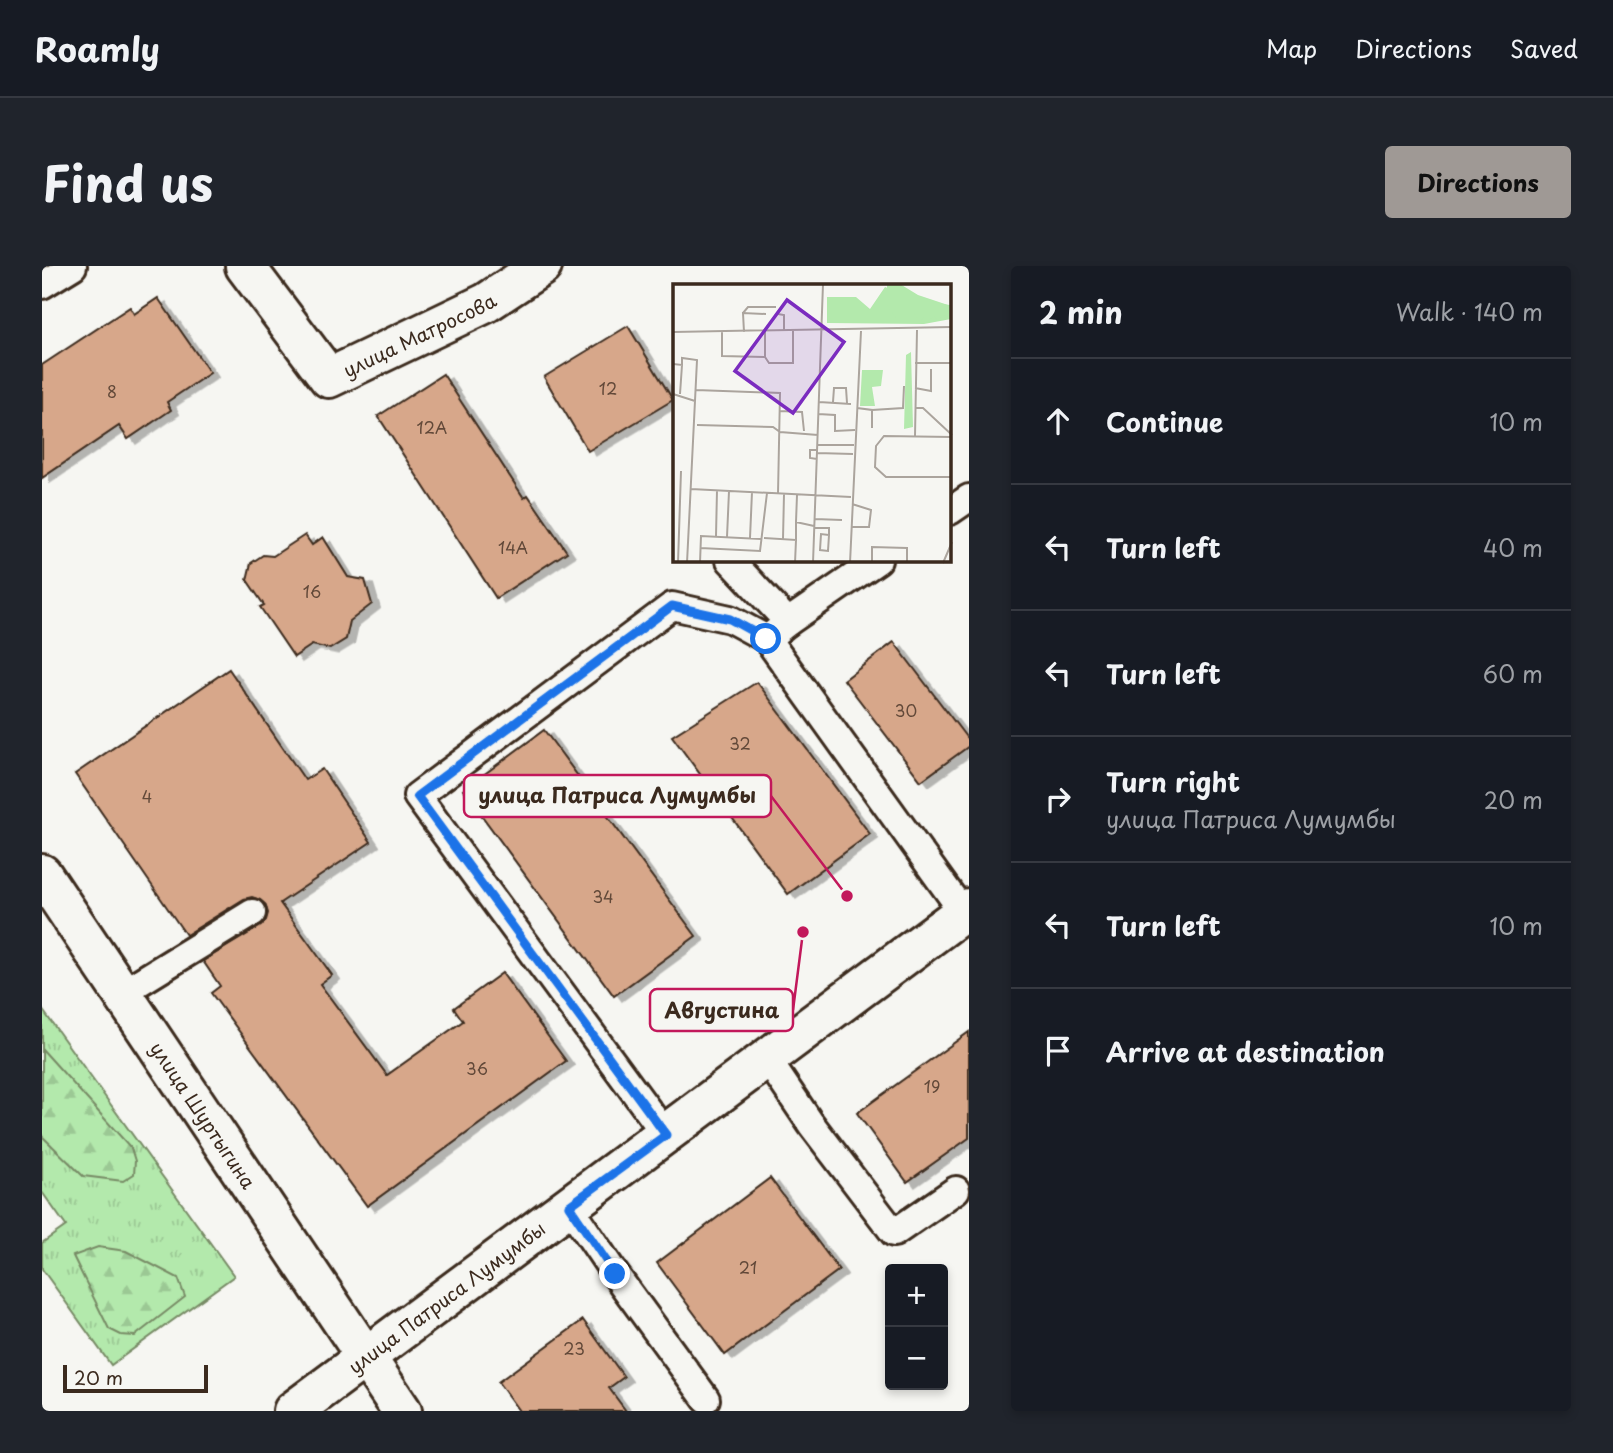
<!DOCTYPE html>
<meta charset="utf-8">
<style>
:root{--surface:#171b24;--page:#20242c;--text:#f1f3f6;--muted:#9ea1a6;--line:#363941;--accent:#9f9995}
body{margin:0;font-family:"Playpen Sans",sans-serif;background:var(--page);color:var(--text)}
.controls{position:absolute;right:21px;bottom:21px;display:grid;overflow:hidden;border-radius:7px;box-shadow:0 4px 10px #0003}
.controls button{width:63px;height:63px;display:grid;place-items:center;padding:0;border:0;border-bottom:2px solid var(--line);background:var(--surface);color:var(--text);font:35px sans-serif}
.scale{position:absolute;left:21px;bottom:18px;width:145px;box-sizing:border-box;padding-left:7px;border:4px solid #3b2a1e;border-top:0;font-size:19px;line-height:24px;white-space:nowrap;color:#3b2a1e;-webkit-text-stroke:5px #f6f6f2;paint-order:stroke}
.stop{position:absolute;width:21px;height:21px;margin:-16px;border:5px solid #1a73e8;border-radius:50%;background:#fff}
.stop.end{background:#1a73e8;border-color:#fff;box-shadow:0 2px 7px #0008}
.list{margin:0;padding:0;list-style:none}
h2{display:flex;justify-content:space-between;align-items:center;height:91px;margin:0;padding:0 28px;font-size:30px}
h2 small{font-size:23px;font-weight:400;color:var(--muted)}
.list li{display:grid;grid-template-columns:46px 1fr auto;gap:21px;align-items:center;box-sizing:border-box;height:126px;padding:0 28px;border-top:2px solid var(--line)}
.list b{display:block;font-size:26px;white-space:nowrap}
.list p{margin:0;font-size:23px;white-space:nowrap;color:var(--muted)}
.list em{font-size:23px;font-style:normal;color:var(--muted)}
.icon{flex:none;width:38px;height:38px;fill:none;stroke:currentColor;stroke-width:2;stroke-linecap:round;stroke-linejoin:round}
.map{position:relative;flex:none;width:927px;height:1145px;overflow:hidden;border-radius:7px}
header{display:flex;align-items:center;gap:42px;box-sizing:border-box;height:98px;padding:0 35px;background:var(--surface);border-bottom:2px solid var(--line)}
header strong{font-size:33px}
nav{display:flex;gap:38px;margin-inline-start:auto;font-size:24px}
.intro{display:flex;align-items:center;justify-content:space-between;box-sizing:border-box;height:168px;padding:0 42px}
h1{margin:0;font-size:49px}
.button{padding:18px 32px;border-radius:7px;background:var(--accent);color:#111;font-size:24px;font-weight:700}
main{display:flex;gap:42px;padding:0 42px}
aside{flex:1;background:var(--surface);border-radius:7px;box-shadow:0 4px 10px #0003}
.map>svg:first-child{display:block}
.grass{fill:url(#grass-tufts);stroke:#778a65;stroke-width:2}
.forest{fill:url(#forest-firs);stroke:#778a65;stroke-width:2}
.building{fill:#d7a78a;stroke:#3b2a1e;stroke-width:2;filter:url(#shadow)}
.lines{fill:none;stroke-linecap:round;stroke-linejoin:round}
.lane-casing{stroke:#3b2a1e;stroke-width:32}
.street-casing{stroke:#3b2a1e;stroke-width:44}
.secondary-casing{stroke:#3b2a1e;stroke-width:44}
.lane{stroke:#f6f6f2;stroke-width:26}
.street{stroke:#f6f6f2;stroke-width:38}
.secondary{stroke:#f6f6f2;stroke-width:38}
.route{stroke:#1a73e8;stroke-width:9}
.labels{text-anchor:middle;dominant-baseline:central;stroke-width:6;stroke-linejoin:round;paint-order:stroke}
.number-label{font-size:16px;fill:#624939}
.street-label{font-size:19px;fill:#3b2a1e;stroke:#f6f6f2}
.inset-road{fill:none;stroke:#aba49d;stroke-width:2}
.view{fill:#7b2cbf;fill-opacity:0.15;stroke:#7b2cbf;stroke-width:3.5}
.inset-edge{fill:none;stroke:#3b2a1e;stroke-width:3.5}
.leader{fill:none;stroke:#c2185b;stroke-width:2.5}
.callout-dot{fill:#c2185b;stroke:#f6f6f2;stroke-width:2.5}
.callout{fill:#f6f6f2;stroke:#c2185b;stroke-width:2.5}
.callout-label{font-size:21px;text-anchor:middle;font-weight:bold;fill:#3b2a1e}
</style>
<header>
<strong>Roamly</strong>
<nav><a>Map</a><a>Directions</a><a>Saved</a></nav>
</header>
<div class="intro"><h1>Find us</h1><a class="button">Directions</a></div>
<main>
<div class="map">
<svg width="927" height="1145" viewBox="0 0 927 1145">
<defs>
<pattern id="grass-tufts" width="24" height="20" patternUnits="userSpaceOnUse" patternTransform="scale(1.75)"><rect width="24" height="20" fill="#b3e9ac"/><path d="M3 7l-1-3M5 7V3M7 7l1-3M15 17l-1-3M17 17v-4M19 17l1-3" fill="none" stroke="#9bc894"/></pattern>
<pattern id="forest-firs" width="22" height="20" patternUnits="userSpaceOnUse" patternTransform="scale(1.75)"><rect width="22" height="20" fill="#b3e9ac"/><path d="M5 1l3.5 6h-7zM16 11l3.5 6h-7z" fill="#9bc894"/></pattern>
<filter id="shadow"><feDropShadow dx="8" dy="4.5" stdDeviation="0" flood-color="#0004"/></filter>
</defs>
<rect width="100%" height="100%" fill="#f6f6f2"/>
<filter id="ink" filterUnits="userSpaceOnUse"><feTurbulence type="fractalNoise" baseFrequency=".0143" numOctaves="2"/><feDisplacementMap in="SourceGraphic" scale="14" xChannelSelector="R" yChannelSelector="G"/><feConvolveMatrix kernelMatrix="1 2 1 2 8 2 1 2 1" color-interpolation-filters="sRGB"/></filter>
<g filter="url(#ink)">
<path class="grass" d="M0,743L192,1010L69,1099L0,1003V977L24,960L0,926Z"/>
<g class="forest">
<path d="M0,783L89,882L93,895L92,908L81,915L41,910L0,870Z"/>
<path d="M56,981L84,985L136,1012L143,1031L93,1070L79,1069L67,1063L31,990Z"/>
</g>
<g class="building">
<path d="M116,32L168,107L125,136L129,144L86,173L77,160L0,212V99L88,41L92,48Z"/>
<path d="M586,60L631,134L546,185L502,111Z"/>
<path d="M401,108L482,232L486,229L525,286L454,332L336,150Z"/>
<path d="M263,269L270,279L281,271L306,311L323,314L330,338L308,355L304,373L288,383L270,379L252,391L218,341L222,339L205,314L209,297L221,289L231,290Z"/>
<path d="M852,376L927,475V480L879,515L802,414Z"/>
<path d="M187,403L263,514L280,503L329,576L238,637L290,709L278,718L345,809L421,755L412,742L460,707L524,795L325,940L169,727L178,720L161,695L219,660L224,654L226,647L223,638L218,634L210,631L202,633L144,669L33,508Z"/>
<path d="M715,416L828,568L746,628L630,470Z"/>
<path d="M502,464L654,670L572,730L421,524Z"/>
<path d="M927,766V872L865,916L815,847Z"/>
<path d="M728,912L797,1004L683,1089L615,997Z"/>
<path d="M541,1054L582,1111L567,1122L584,1145H477L456,1116Z"/>
</g>
<g class="lines">
<g class="lane-casing">
<g id="lane">
<path d="M0,19L31,0"/>
<path d="M908,245L927,232"/>
<path d="M688,294L746,356"/>
<path d="M725,373L746,356L836,294"/>
<path d="M80,727L210,647"/>
<path d="M725,793L769,858L852,967L914,924"/>
<path d="M624,869L375,530L630,340L688,353L725,373L921,646"/>
<path d="M527,940L573,1008L664,1133"/>
</g>
</g>
<g class="street-casing">
<g id="street">
<path id="s1" d="M203,0L287,112L444,37L500,0"/>
<path id="s2" d="M0,608L360,1145"/>
</g>
</g>
<g class="secondary-casing">
<g id="secondary">
<path id="s3" d="M251,1145L927,642"/>
</g>
</g>
<use href="#lane" class="lane"/>
<use href="#street" class="street"/>
<use href="#secondary" class="secondary"/>
</g>
</g>
<g class="lines" filter="url(#ink)">
<path class="route" d="M573,1008L527,940L624,869L375,530L630,340L688,353L724,373"/>
</g>
<g class="labels">
<g class="number-label">
<text x="566" y="122">12</text>
<text x="70" y="125">8</text>
<text x="390" y="161">12А</text>
<text x="471" y="281">14А</text>
<text x="270" y="325">16</text>
<text x="864" y="444">30</text>
<text x="698" y="477">32</text>
<text x="105" y="530">4</text>
<text x="561" y="630">34</text>
<text x="435" y="802">36</text>
<text x="890" y="820">19</text>
<text x="706" y="1001">21</text>
<text x="532" y="1082">23</text>
</g>
<g class="street-label">
<text stroke="none"><textPath href="#s1" startOffset="240">улица Матросова</textPath></text>
<text stroke="none"><textPath href="#s2" startOffset="290">улица Шуртыгина</textPath></text>
<text stroke="none"><textPath href="#s3" startOffset="191">улица Патриса Лумумбы</textPath></text>
</g>
</g>
<g transform="translate(631 18)">
<rect width="278" height="278" fill="#f6f6f2"/>
<path d="M212,3L253,19L278,21V35L251,40L154,39V13H183L197,25ZM238,68L240,143L231,145L233,71ZM189,86H210L208,102L199,103L202,122H187Z" fill="#b3e9ac"/>
<path d="M214,0H227L245,11L278,22V34L270,31L265,37L261,32L255,37L251,33L247,38L241,29L225,37L214,21Z" fill="#b3e9ac"/>
<path class="inset-road" d="M70,29L75,23H103M105,30L111,31V47M92,47V73L96,79H120V47M0,48L279,43M49,48V72L92,73M71,48L70,29L93,30M242,79H279M0,80L9,81V74L24,76L14,279M242,104L258,107V85M23,106L107,109L105,210M0,110L22,117M7,110L9,81M146,118L178,120M160,118L161,104H173L174,119M184,124L199,126V144M242,124H250L279,151M199,126L230,124L231,102M107,127L129,128L131,147M145,130L162,131V147L182,146M24,141L100,143L107,148L145,151M242,152L244,46M279,153L211,152L203,162L202,183L213,193H279M145,161H181M144,169L180,170M144,175L137,174V166H144M18,205L178,213M179,220L198,226L196,243H179M142,235L169,236M123,238L124,211M141,244H156V251L155,267L147,266L148,250L156,251M43,252L44,206M54,253L56,207M77,254L79,208M91,254L123,256V238L141,242M110,255L111,210M27,264L87,267L94,209M5,279L8,187M27,279L28,252L88,255M122,279L123,256M140,279L150,0M177,279L188,47M199,279V263L234,264V279M270,279L279,258"/>
<path class="view" d="M114,16L171,58L120,129L62,87Z"/>
<rect width="278" height="278" class="inset-edge"/>
</g>
<path class="leader" d="M805 630L729 530M761 666L751 744"/>
<g class="callout-dot">
<circle cx="805" cy="630" r="7"/>
<circle cx="761" cy="666" r="7"/>
</g>
<g class="callout">
<rect x="422" y="509" width="307" height="42" rx="7"/>
<rect x="608" y="723" width="143" height="42" rx="7"/>
</g>
<g class="callout-label">
<text x="575" y="537">улица Патриса Лумумбы</text>
<text x="680" y="752">Августина</text>
</g>
</svg>
<div class="controls">
<button>+</button>
<button>−</button>
</div>
<div class="scale">20 m</div>
<div class="stop" style="left:724px;top:373px"></div>
<div class="stop end" style="left:573px;top:1008px"></div>
</div>
<aside>
<h2>2 min<small>Walk · 140 m</small></h2>
<ul class="list">
<li><svg class="icon" aria-label="ahead" viewBox="0 0 24 24"><path d="M12 20V5M6 11l6-6 6 6"/></svg><div><b>Continue</b></div><em>10 m</em></li>
<li><svg class="icon" aria-label="left" viewBox="0 0 24 24"><path d="M17 20v-9H6M10 6l-5 5 5 5"/></svg><div><b>Turn left</b></div><em>40 m</em></li>
<li><svg class="icon" aria-label="left" viewBox="0 0 24 24"><path d="M17 20v-9H6M10 6l-5 5 5 5"/></svg><div><b>Turn left</b></div><em>60 m</em></li>
<li><svg class="icon" aria-label="right" viewBox="0 0 24 24"><path d="M7 20v-9h11M14 6l5 5-5 5"/></svg><div><b>Turn right</b><p>улица Патриса Лумумбы</p></div><em>20 m</em></li>
<li><svg class="icon" aria-label="left" viewBox="0 0 24 24"><path d="M17 20v-9H6M10 6l-5 5 5 5"/></svg><div><b>Turn left</b></div><em>10 m</em></li>
<li><svg class="icon" aria-label="arrive" viewBox="0 0 24 24"><path d="M6 21V4h12l-3 4 3 4H6"/></svg><div><b>Arrive at destination</b></div></li>
</ul>
</aside>
</main>
